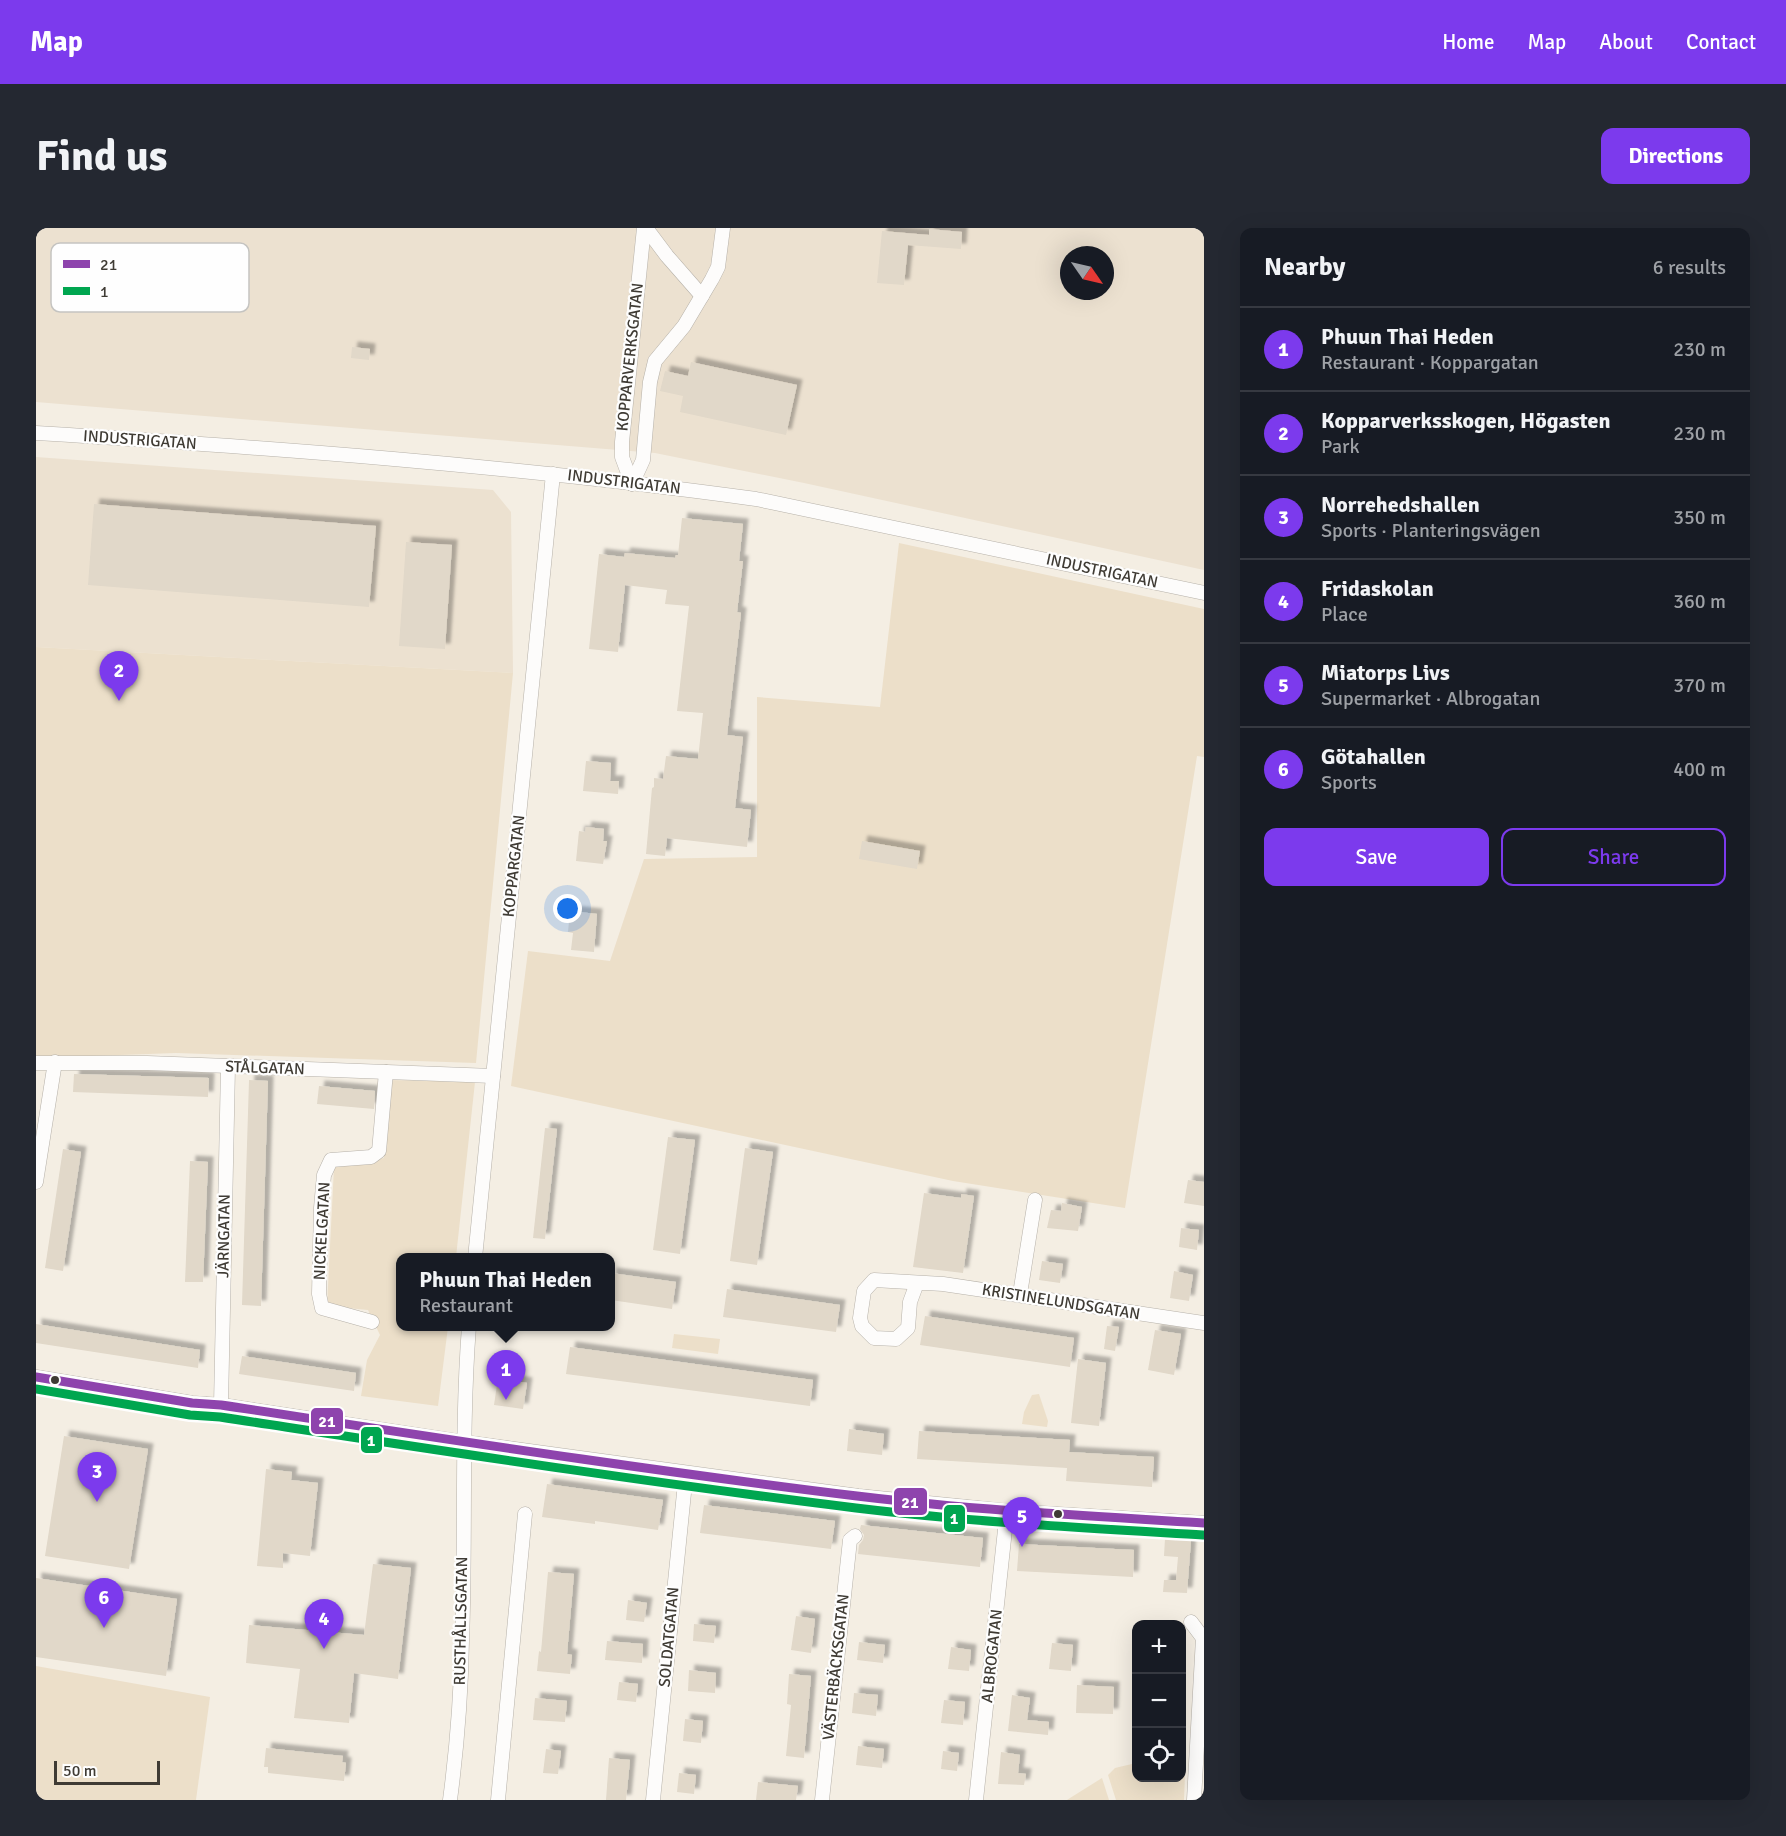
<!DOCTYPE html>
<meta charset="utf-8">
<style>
:root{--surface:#171b24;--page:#242831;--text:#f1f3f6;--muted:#9ea1a6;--line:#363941;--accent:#7c3aed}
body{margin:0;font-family:Signika,sans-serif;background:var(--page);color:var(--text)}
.controls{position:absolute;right:18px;bottom:18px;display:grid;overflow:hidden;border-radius:12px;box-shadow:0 6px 24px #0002}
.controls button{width:54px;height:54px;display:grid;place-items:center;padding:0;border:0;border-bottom:2px solid var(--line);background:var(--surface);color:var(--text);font:30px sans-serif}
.compass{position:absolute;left:1024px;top:18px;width:54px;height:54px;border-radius:50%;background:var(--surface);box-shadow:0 6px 24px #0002;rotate:124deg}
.scale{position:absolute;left:18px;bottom:15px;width:106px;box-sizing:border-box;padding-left:6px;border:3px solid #3f3b34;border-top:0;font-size:16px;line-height:21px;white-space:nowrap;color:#3f3b34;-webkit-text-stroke:4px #fefefe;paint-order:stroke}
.you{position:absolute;left:532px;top:681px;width:21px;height:21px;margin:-15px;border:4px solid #fff;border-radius:50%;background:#1a73e8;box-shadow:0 0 0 9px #1a73e833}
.badge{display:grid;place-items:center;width:39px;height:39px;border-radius:50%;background:var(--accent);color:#fff;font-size:20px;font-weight:700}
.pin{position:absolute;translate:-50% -50px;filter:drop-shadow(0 2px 3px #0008)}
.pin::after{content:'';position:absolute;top:32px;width:21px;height:18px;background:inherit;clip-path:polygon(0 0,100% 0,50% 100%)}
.popup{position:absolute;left:360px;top:1025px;width:219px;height:78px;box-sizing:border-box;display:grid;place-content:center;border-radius:12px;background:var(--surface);filter:drop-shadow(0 2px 4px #0005);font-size:20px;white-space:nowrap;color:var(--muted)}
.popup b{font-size:22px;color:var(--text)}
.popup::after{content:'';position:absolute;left:50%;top:100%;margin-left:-12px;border:12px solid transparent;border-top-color:var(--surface)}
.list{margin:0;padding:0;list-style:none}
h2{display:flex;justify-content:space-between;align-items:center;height:78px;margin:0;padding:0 24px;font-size:26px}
h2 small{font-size:20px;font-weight:400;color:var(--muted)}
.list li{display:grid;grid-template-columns:39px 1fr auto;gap:18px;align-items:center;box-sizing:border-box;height:84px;padding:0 24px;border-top:2px solid var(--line)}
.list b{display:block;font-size:22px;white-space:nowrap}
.list p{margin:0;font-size:20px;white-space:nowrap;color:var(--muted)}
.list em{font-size:20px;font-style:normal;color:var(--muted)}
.actions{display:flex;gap:12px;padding:18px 24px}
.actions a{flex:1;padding:14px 0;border:2px solid var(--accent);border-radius:12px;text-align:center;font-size:21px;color:var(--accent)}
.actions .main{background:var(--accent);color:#fff}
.icon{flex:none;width:33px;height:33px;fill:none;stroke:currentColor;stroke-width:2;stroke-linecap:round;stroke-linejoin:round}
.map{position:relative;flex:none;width:1168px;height:1572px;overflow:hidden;border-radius:12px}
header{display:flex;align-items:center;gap:36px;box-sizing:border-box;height:84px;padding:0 30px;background:var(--accent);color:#fff}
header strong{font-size:28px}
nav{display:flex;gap:33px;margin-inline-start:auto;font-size:21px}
.intro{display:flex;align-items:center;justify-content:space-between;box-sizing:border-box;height:144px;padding:0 36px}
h1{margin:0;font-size:42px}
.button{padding:15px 27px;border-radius:12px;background:var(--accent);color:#fff;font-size:21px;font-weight:700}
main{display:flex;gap:36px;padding:0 36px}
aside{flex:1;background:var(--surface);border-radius:12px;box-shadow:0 6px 24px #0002}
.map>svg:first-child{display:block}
.built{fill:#ece1d0;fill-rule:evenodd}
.green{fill:#ecdfc9}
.building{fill:#e1d8c9;filter:url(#shadow)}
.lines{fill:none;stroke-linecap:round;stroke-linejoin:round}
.minor-casing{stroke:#b6b1a9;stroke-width:15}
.minor{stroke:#fdfcfb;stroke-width:14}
.bus-1-casing{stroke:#fefefe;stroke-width:14}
.bus-2-casing{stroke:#fefefe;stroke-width:14}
.bus-1{stroke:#8e44ad;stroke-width:9}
.bus-2{stroke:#00a650;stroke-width:9}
.bus-dot{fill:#3f3b34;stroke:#fefefe;stroke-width:2}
.labels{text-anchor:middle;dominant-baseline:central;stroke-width:4.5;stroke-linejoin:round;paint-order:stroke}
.street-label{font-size:16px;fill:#3f3b34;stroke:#fefefe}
.key{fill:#fefefe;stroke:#c5c4c1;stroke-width:1.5}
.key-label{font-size:16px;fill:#3f3b34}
.line-badge{stroke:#fefefe;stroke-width:2}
.badge-label{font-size:16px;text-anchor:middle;font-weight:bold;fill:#fff}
</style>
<header>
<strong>Map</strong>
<nav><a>Home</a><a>Map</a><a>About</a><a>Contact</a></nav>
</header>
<div class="intro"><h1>Find us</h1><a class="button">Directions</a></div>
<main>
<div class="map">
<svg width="1168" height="1572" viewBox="0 0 1168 1572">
<defs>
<filter id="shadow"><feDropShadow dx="5.5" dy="-5.5" stdDeviation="1.5" flood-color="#0004"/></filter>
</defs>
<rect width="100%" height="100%" fill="#f4eee3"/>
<g class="built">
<path d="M0,0H1168V342L768,255L619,225L0,174ZM1033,27H1069V63H1033Z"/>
<path d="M0,229L457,262L475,284L477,445L0,419Z"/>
</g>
<g class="green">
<path d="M863,315L1168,381V529L1161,528L1089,980L917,953L475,858L492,723L574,733L608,631L721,629V469L844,479Z"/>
<path d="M0,419L477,445L440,835L140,825L0,830Z"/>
<path d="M354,852L439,854L420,1029L365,1030V1098L412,1099L402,1178L325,1168L331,1132L344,1107L332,1082L291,1078L298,939L348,930Z"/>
<path d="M638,1106L684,1111L682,1126L636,1120Z"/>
<path d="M1003,1166L1012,1193L1011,1199L986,1196L988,1184L996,1167Z"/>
<path d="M0,1438L174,1469L160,1572H0Z"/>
<path d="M1150,1522L1148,1572H1080L1072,1547L1079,1540L1100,1535V1550H1146V1523Z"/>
<path d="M1066,1550L1073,1572H1031L1034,1570Z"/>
</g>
<g class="building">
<path d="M893,1L926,4L925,21L872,17L868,57L841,55L846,3L893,7Z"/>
<path d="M316,119L334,121L333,132L315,130Z"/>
<path d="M655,134L761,157L750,207L644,184L647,168L624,163L629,143L652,148Z"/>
<path d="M58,276L340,298L333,379L52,357Z"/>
<path d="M646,290L707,296L703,333H707L701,384L705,385L691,507L707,509L699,580L715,582L711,619L631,610L629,628L610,626L616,560L618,559V550L627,551L630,528L662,531L667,485L641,483L653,378L629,376L631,362L589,357L582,424L553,421L563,326L588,329L589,325L639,330L640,327H642Z"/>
<path d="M370,314L416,317L409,421L363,418Z"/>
<path d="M550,533L575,535L574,553H583L582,566L547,563Z"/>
<path d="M550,599L568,601L567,613H571L567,636L540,633L543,603L549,604Z"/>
<path d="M826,613L884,623L881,641L823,631Z"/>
<path d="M534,683L561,686L558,724L535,722L537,705L532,704Z"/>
<path d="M38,846L173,850L172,869L37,864Z"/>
<path d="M213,852L232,853L225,1078L206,1077Z"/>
<path d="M283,858L339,863L338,881L281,876Z"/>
<path d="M509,900L521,901L509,1011L497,1010Z"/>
<path d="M632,909L659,912L644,1026L617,1022Z"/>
<path d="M709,920L737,924L721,1037L694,1033Z"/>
<path d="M27,921L45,924L27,1043L9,1040Z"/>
<path d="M154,933L172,934L167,1054H149Z"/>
<path d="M1152,952L1168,954V978L1148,975Z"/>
<path d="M888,965L925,970V966L938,968L927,1045L877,1039Z"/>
<path d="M1026,975L1046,979L1042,1003L1011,1000L1015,982L1025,983Z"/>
<path d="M1145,1000L1163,1002L1161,1022L1143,1019Z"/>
<path d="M1006,1033L1027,1036L1024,1055L1003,1052Z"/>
<path d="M1138,1043L1157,1047L1153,1073L1134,1070Z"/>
<path d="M575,1045L640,1054L636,1081L575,1072Z"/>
<path d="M691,1061L804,1077L800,1104L687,1089Z"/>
<path d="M889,1088L1038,1110L1034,1139L884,1117Z"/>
<path d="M0,1096L164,1122L162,1140L0,1115Z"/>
<path d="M1071,1098L1083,1099L1079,1123L1068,1121Z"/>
<path d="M1119,1102L1145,1106L1138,1147L1112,1142Z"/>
<path d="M534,1119L777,1152L774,1178L530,1146Z"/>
<path d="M206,1128L320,1145L318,1163L203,1146Z"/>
<path d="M1042,1131L1070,1135L1063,1198L1035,1195Z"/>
<path d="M462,1150L491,1155L487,1181L458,1177Z"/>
<path d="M813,1201L848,1206L846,1227L811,1223Z"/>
<path d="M883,1203L1034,1212L1033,1224L1118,1229L1116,1259L1030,1253L1031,1240L881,1231Z"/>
<path d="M28,1208L112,1221L93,1341L9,1328Z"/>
<path d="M230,1241L256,1244L255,1252L282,1255L274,1328L247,1325V1340L221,1338Z"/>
<path d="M511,1256L627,1272L622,1302L559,1293V1296L506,1289Z"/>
<path d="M668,1277L799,1293L795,1321L664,1305Z"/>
<path d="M825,1297L947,1310L944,1339L822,1326L823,1317L827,1312L828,1307L824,1301Z"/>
<path d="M1129,1310L1155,1312L1151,1365L1127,1364L1128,1352H1140L1142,1329L1128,1328Z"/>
<path d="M983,1316L1098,1322L1097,1349L981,1343Z"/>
<path d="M337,1336L375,1340L362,1451L318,1445L313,1495L258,1490L264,1441L210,1435L213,1397L328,1407Z"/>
<path d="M512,1344L538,1346L531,1426L536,1427L534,1446L501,1443L503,1423L505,1424Z"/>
<path d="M0,1350L141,1371L130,1448L0,1429Z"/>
<path d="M592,1372L611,1375L608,1394L590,1392Z"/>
<path d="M760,1388L779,1391L775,1425L755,1422Z"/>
<path d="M658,1396L680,1398L678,1415L657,1413Z"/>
<path d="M571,1413L607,1416L606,1435L569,1432Z"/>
<path d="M823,1414L849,1417L847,1435L821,1432Z"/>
<path d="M1016,1415L1037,1417L1035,1443L1013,1441Z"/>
<path d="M915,1419L935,1422L933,1443L912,1441Z"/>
<path d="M653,1442L680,1445L679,1465L652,1463Z"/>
<path d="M753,1446L775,1448L768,1530L750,1528L755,1477L751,1476Z"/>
<path d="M583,1454L602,1456L600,1474L581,1472Z"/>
<path d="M1041,1457L1078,1459L1077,1486L1040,1485Z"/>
<path d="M818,1465L842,1467L840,1488L816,1485Z"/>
<path d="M976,1467L994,1470L991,1492L1013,1494L1012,1507L972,1503Z"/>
<path d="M499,1470L531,1473L529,1494L497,1492Z"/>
<path d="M908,1472L929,1474L927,1497L905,1495Z"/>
<path d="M649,1491L667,1493L665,1515L647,1513Z"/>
<path d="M822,1518L848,1521L846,1540L820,1537Z"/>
<path d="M230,1520L307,1528L306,1534L310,1535L308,1553L232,1545V1539H228Z"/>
<path d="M510,1521L525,1523L522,1546L507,1545Z"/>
<path d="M907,1523L923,1525L921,1543L905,1541Z"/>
<path d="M965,1524L984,1527L982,1545L990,1546L988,1557L962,1556Z"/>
<path d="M573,1530L594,1532L590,1572H570Z"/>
<path d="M643,1545L660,1547L658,1566L641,1564Z"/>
<path d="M722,1554L762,1558L760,1572H720Z"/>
</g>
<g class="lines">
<g class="minor-casing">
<g id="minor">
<path d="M610,0L631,28L666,68"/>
<path d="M0,205C240,220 481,238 720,271L1168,365"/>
<path d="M596,256L607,232L614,154L619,133L648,98L676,51L682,39L687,0"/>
<path d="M596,256L586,229V214L608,0"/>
<path d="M0,835H111L457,848"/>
<path d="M0,954L19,834"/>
<path d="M439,1030L517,246"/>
<path d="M881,1055L874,1074L872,1100L860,1111L838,1110L826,1098L824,1090L828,1063L838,1052L907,1056L1168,1095"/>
<path d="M984,1066L999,972"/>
<path d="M336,1094L286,1080L283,1066L285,980L288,947L295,932L335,929L343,923L350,844"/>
<path d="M0,1149L156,1175L185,1177L427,1214L822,1268L971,1283L1168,1295"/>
<path d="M185,1177L192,839"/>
<path d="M1155,1394L1167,1410L1158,1572"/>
<path d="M414,1572C421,1519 425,1466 426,1413C430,1308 425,1203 433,1098"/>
<path d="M462,1572L489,1286"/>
<path d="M617,1572L650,1245"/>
<path d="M786,1572L814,1312L819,1308"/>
<path d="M940,1572L971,1283"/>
</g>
</g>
<use href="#minor" class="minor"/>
<g class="bus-1-casing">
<path id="bus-1" d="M0,1149L156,1175L185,1177C397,1209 608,1242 821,1268C936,1282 1052,1288 1168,1295"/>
</g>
<g class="bus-2-casing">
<path id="bus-2" d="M0,1161L154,1187L184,1189C395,1221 607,1254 820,1280C935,1294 1051,1300 1167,1307"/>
</g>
<use href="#bus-1" class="bus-1"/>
<use href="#bus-2" class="bus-2"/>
</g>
<g class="bus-dot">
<circle cx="19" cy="1152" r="5"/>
<circle cx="1022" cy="1286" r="5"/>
</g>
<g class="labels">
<g class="street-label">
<text transform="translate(594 129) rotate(-84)">KOPPARVERKSGATAN</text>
<text transform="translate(104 212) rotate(4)">INDUSTRIGATAN</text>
<text transform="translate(588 254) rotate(7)">INDUSTRIGATAN</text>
<text transform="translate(1066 343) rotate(12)">INDUSTRIGATAN</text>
<text transform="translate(478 638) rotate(-84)">KOPPARGATAN</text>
<text transform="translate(229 840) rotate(2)">STÅLGATAN</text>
<text transform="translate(286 1003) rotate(-87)">NICKELGATAN</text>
<text transform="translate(188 1008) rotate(-89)">JÄRNGATAN</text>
<text transform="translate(1025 1074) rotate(9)">KRISTINELUNDSGATAN</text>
<text transform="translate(425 1393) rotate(-89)">RUSTHÅLLSGATAN</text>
<text transform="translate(633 1409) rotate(-85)">SOLDATGATAN</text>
<text transform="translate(956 1428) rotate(-84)">ALBROGATAN</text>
<text transform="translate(800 1439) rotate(-84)">VÄSTERBÄCKSGATAN</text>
</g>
</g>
<rect x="15" y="15" width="198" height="69" rx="9" class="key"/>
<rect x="27" y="32" width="27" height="8" fill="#8e44ad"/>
<rect x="27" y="59" width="27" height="8" fill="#00a650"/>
<g class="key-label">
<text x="64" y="42">21</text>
<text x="64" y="69">1</text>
</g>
<g class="line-badge">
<rect x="274" y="1179" width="34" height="28" rx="6" fill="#8e44ad"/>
<rect x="324" y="1198" width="23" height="28" rx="6" fill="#00a650"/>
<rect x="857" y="1259" width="35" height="29" rx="6" fill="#8e44ad"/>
<rect x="907" y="1276" width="23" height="29" rx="6" fill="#00a650"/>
</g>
<g class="badge-label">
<text x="291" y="1199">21</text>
<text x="335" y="1218">1</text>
<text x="874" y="1280">21</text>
<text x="918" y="1296">1</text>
</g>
</svg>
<div class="controls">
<button>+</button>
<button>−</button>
<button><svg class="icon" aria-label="locate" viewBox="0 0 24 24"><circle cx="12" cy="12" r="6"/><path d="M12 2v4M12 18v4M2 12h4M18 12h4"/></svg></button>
</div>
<svg class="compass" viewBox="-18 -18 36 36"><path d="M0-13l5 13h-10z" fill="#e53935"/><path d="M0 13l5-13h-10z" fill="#9ea1a6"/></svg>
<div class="scale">50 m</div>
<div class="you"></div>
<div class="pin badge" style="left:470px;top:1172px">1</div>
<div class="popup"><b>Phuun Thai Heden</b>Restaurant</div>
<div class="pin badge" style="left:83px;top:473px">2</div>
<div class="pin badge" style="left:61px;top:1274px">3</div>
<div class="pin badge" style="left:288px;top:1421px">4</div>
<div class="pin badge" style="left:986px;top:1319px">5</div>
<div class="pin badge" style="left:68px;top:1400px">6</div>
</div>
<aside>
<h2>Nearby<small>6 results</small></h2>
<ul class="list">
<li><span class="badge">1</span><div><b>Phuun Thai Heden</b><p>Restaurant · Koppargatan</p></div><em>230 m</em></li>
<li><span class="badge">2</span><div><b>Kopparverksskogen, Högasten</b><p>Park</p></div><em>230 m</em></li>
<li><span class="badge">3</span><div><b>Norrehedshallen</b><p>Sports · Planteringsvägen</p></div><em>350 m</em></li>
<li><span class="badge">4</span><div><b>Fridaskolan</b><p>Place</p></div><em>360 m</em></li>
<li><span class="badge">5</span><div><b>Miatorps Livs</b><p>Supermarket · Albrogatan</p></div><em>370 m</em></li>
<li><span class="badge">6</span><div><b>Götahallen</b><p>Sports</p></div><em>400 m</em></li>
</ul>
<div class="actions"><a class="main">Save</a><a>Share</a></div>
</aside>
</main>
